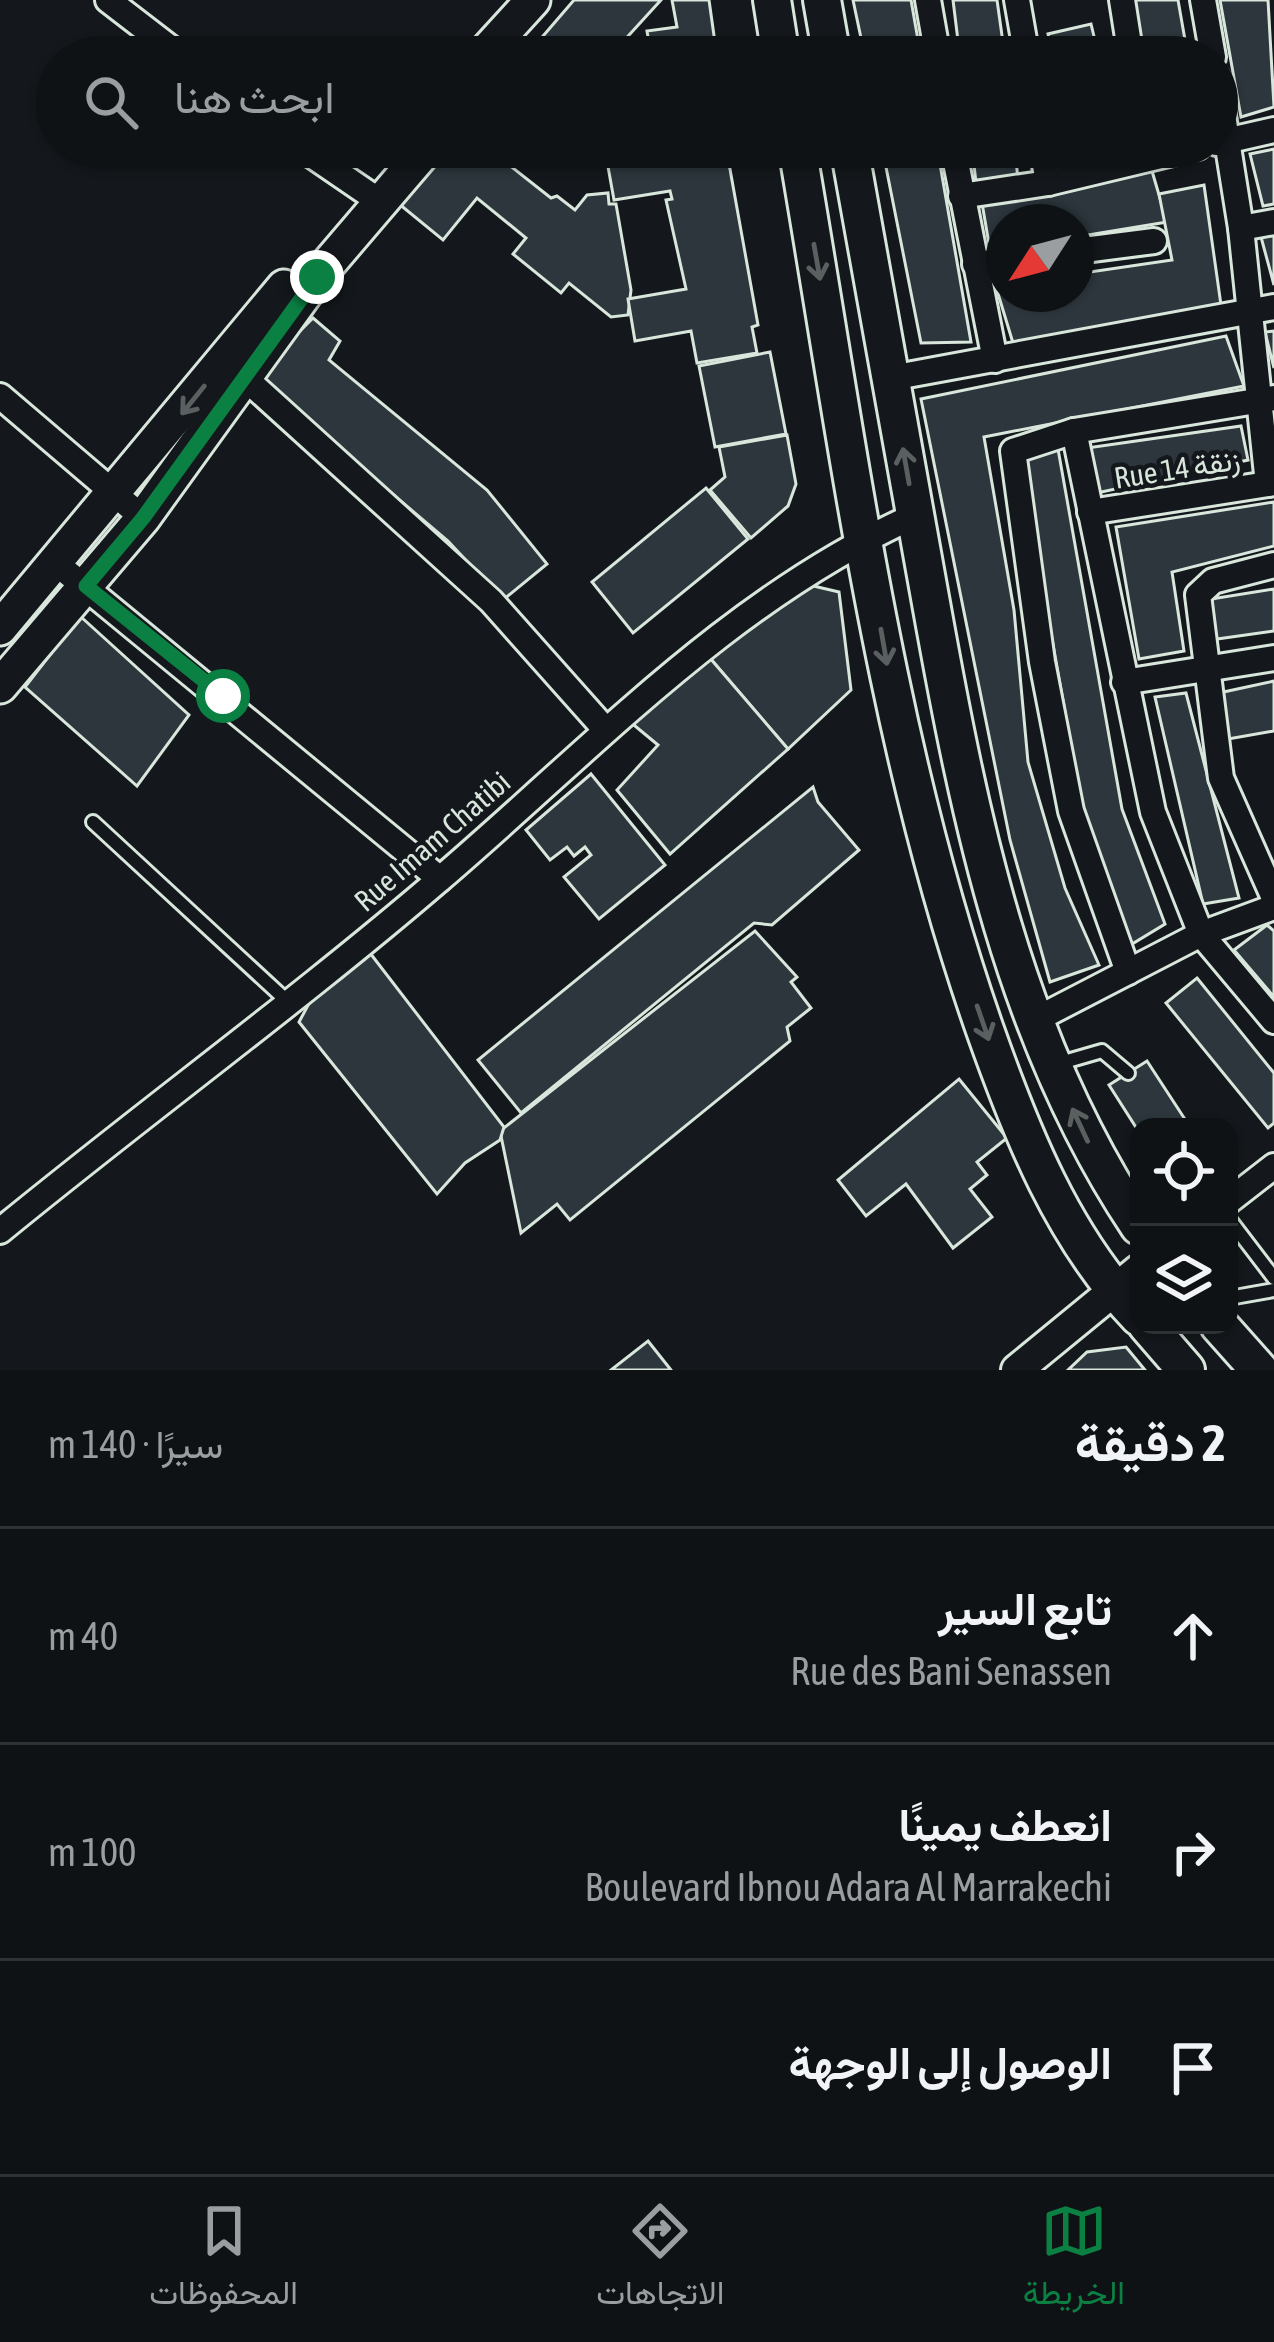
<!DOCTYPE html>
<html lang="ar">
<meta charset="utf-8">
<style>
:root{--surface:#0f1215;--page:#181b1e;--text:#f1f3f6;--muted:#9b9ea0;--line:#2f3234;--accent:#0b8043}
body{margin:0;font-family:"Asap Condensed",Vazirmatn,sans-serif;background:var(--page);color:var(--text);direction:rtl}
.controls{position:absolute;right:36px;bottom:36px;display:grid;overflow:hidden;border-radius:24px;box-shadow:0 3px 9px #0004}
.controls button{width:108px;height:108px;display:grid;place-items:center;padding:0;border:0;border-bottom:3px solid var(--line);background:var(--surface);color:var(--text);font:60px sans-serif}
.compass{position:absolute;left:986px;top:204px;width:108px;height:108px;border-radius:50%;background:var(--surface);box-shadow:0 3px 9px #0004;rotate:234deg}
.stop{position:absolute;width:36px;height:36px;margin:-27px;border:9px solid #0b8043;border-radius:50%;background:#fff}
.stop.end{background:#0b8043;border-color:#fff;box-shadow:0 3px 12px #0008}
.list{margin:0;padding:0;list-style:none}
h2{display:flex;justify-content:space-between;align-items:center;height:156px;margin:0;padding:0 48px;font-size:51px}
h2 small{font-size:39px;font-weight:400;color:var(--muted)}
.list li{display:grid;grid-template-columns:78px 1fr auto;gap:36px;align-items:center;box-sizing:border-box;height:216px;padding:0 48px;border-top:3px solid var(--line)}
.list b{display:block;font-size:45px;white-space:nowrap}
.list p{margin:0;font-size:39px;white-space:nowrap;color:var(--muted)}
.list em{font-size:39px;font-style:normal;color:var(--muted)}
.icon{flex:none;width:66px;height:66px;fill:none;stroke:currentColor;stroke-width:2;stroke-linecap:round;stroke-linejoin:round}
.map{position:relative;flex:none;width:1274px;height:1370px;overflow:hidden;direction:ltr}
.search{position:absolute;background:var(--surface);box-shadow:0 3px 9px #0004;left:36px;right:36px;top:36px;height:132px;display:flex;align-items:center;gap:30px;box-sizing:border-box;padding:0 42px;border-radius:66px;color:var(--muted);font-size:45px}
.sheet{height:804px;background:var(--surface)}
nav{display:flex;justify-content:space-around;align-items:center;box-sizing:border-box;height:168px;border-top:3px solid var(--line);background:var(--surface);font-size:33px;color:var(--muted)}
nav a{display:grid;justify-items:center;gap:6px}
nav .on{color:var(--accent)}
.map>svg:first-child{display:block}
.building{fill:#2c363c;stroke:#d8e6dc;stroke-width:3}
.lines{fill:none;stroke-linecap:round;stroke-linejoin:round}
.service-casing{stroke:#d8e6dc;stroke-width:18}
.minor-casing{stroke:#d8e6dc;stroke-width:30}
.tertiary-casing{stroke:#d8e6dc;stroke-width:36}
.secondary-casing{stroke:#d8e6dc;stroke-width:39}
.primary-casing{stroke:#d8e6dc;stroke-width:42}
.service{stroke:#14181c;stroke-width:12}
.minor{stroke:#14181c;stroke-width:24}
.tertiary{stroke:#14181c;stroke-width:30}
.secondary{stroke:#14181c;stroke-width:33}
.primary{stroke:#14181c;stroke-width:36}
.oneway{stroke:#59605f}
.route{stroke:#0b8043;stroke-width:15}
.labels{text-anchor:middle;dominant-baseline:central;stroke-width:9;stroke-linejoin:round;paint-order:stroke}
.street-label{font-size:30px;fill:#d8e6dc;stroke:#14181c}
</style>
<div class="map">
<svg width="1274" height="1370" viewBox="0 0 1274 1370">
<rect width="100%" height="100%" fill="#14181c"/>
<g class="building">
<path d="M574,0H661L609,57H525Z"/>
<path d="M672,0H709L717,57H644L650,49L647,31L677,27Z"/>
<path d="M853,0H911L921,57H865Z"/>
<path d="M953,0H997L1005,57H960Z"/>
<path d="M1129,0H1178L1188,57H1140Z"/>
<path d="M1220,0H1268L1274,107L1241,117Z"/>
<path d="M1091,24L1099,57H1053L1048,34Z"/>
<path d="M526,147L509,165L551,198L557,196L575,210L587,195L608,193L609,204H616L631,290L628,315L611,317L569,283L561,293L513,254L526,238L477,198L443,240L393,199L430,154Z"/>
<path d="M660,147H726L758,325L752,327L757,353L697,363L691,331L635,341L628,299L686,289L666,200L672,199L670,191L614,200L607,161L661,151Z"/>
<path d="M882,147H937L971,342L921,343Z"/>
<path d="M972,147H1015L1018,181L976,183Z"/>
<path d="M1274,149V204L1263,206L1250,154Z"/>
<path d="M1152,171L1167,222L1076,237V222H1004V248L990,250L982,203Z"/>
<path d="M1204,185L1221,305L1013,343L996,287L1004,286V294H1076V274L1172,260L1159,194Z"/>
<path d="M1274,235V285L1261,237Z"/>
<path d="M313,318L340,341L329,360L487,490L547,564L503,600L448,541L254,377Z"/>
<path d="M1274,331V368L1265,332Z"/>
<path d="M1226,336L1244,386L984,437L1014,610L1028,762L1065,888L1099,965L1050,982L1010,840L921,399Z"/>
<path d="M770,352L786,434L715,447L699,366Z"/>
<path d="M1241,426L1248,460L1097,493L1087,448Z"/>
<path d="M787,435L796,484L788,506L751,538L710,490L725,477L719,447Z"/>
<path d="M1058,449L1122,809L1165,924L1132,944L1089,846L1020,460Z"/>
<path d="M706,488L748,539L633,633L592,582Z"/>
<path d="M1274,502V546L1172,572L1184,651L1139,659L1116,527Z"/>
<path d="M805,584L839,592L851,690L788,749L709,657Z"/>
<path d="M1274,589V631L1210,640L1205,600Z"/>
<path d="M80,616L189,715L137,786L25,687Z"/>
<path d="M709,657L788,749L670,854L617,790L658,745L629,721Z"/>
<path d="M1274,681V731L1228,739L1219,693Z"/>
<path d="M1186,693L1239,898L1203,904L1155,697Z"/>
<path d="M591,774L665,865L599,919L564,877L591,855L585,847L574,856L567,847L550,860L526,830Z"/>
<path d="M813,787L818,802L859,850L772,925L754,923L521,1113L478,1060Z"/>
<path d="M1267,925L1274,931V997L1234,950Z"/>
<path d="M755,931L797,977L791,982L811,1008L787,1027L790,1041L570,1220L557,1204L521,1233L500,1131Z"/>
<path d="M370,953L504,1127L500,1140L465,1163L437,1194L299,1022L320,983Z"/>
<path d="M1197,978L1274,1073V1123L1268,1128L1166,1003Z"/>
<path d="M1147,1061L1190,1127H1139V1132L1109,1085Z"/>
<path d="M959,1079L1007,1138L977,1162L987,1175L970,1189L992,1217L953,1248L906,1184L866,1216L838,1180Z"/>
<path d="M648,1341L671,1370H611Z"/>
<path d="M1126,1347L1145,1370H1068L1087,1352Z"/>
</g>
<g class="lines">
<g class="service-casing">
<g id="service">
<path d="M93,822L287,1001"/>
<path d="M1057,1064L1102,1051L1128,1073"/>
<path d="M1229,1219L1274,1278"/>
<path d="M1229,1298L1274,1290"/>
</g>
</g>
<g class="minor-casing">
<g id="minor">
<path d="M108,0L182,57"/>
<path d="M928,0L938,57"/>
<path d="M1017,0L1027,57"/>
<path d="M1122,0L1131,57"/>
<path d="M1203,0L1213,57"/>
<path d="M1217,78L1241,228L1268,484"/>
<path d="M1217,143L1274,130"/>
<path d="M300,147L379,201"/>
<path d="M953,147L995,360"/>
<path d="M1042,147L1048,183L1198,147"/>
<path d="M961,196L1048,183"/>
<path d="M1241,228L1274,222"/>
<path d="M1076,251L1154,241"/>
<path d="M975,264L1004,261"/>
<path d="M237,362L245,378L491,601L604,728"/>
<path d="M891,378L1274,307"/>
<path d="M0,396L143,518"/>
<path d="M1074,431L1153,812L1201,934L1274,1021"/>
<path d="M1090,512L1274,483"/>
<path d="M57,564L440,879"/>
<path d="M1274,565L1213,581L1198,595L1221,778L1274,898"/>
<path d="M1124,682L1274,658"/>
<path d="M1128,972L1071,811L1042,662L1013,451L1074,431L1274,398"/>
<path d="M1035,1020L1201,934L1274,907"/>
<path d="M1229,1201L1274,1166"/>
<path d="M0,1231C145,1112 298,1001 440,879C592,749 730,599 914,516"/>
</g>
</g>
<g class="tertiary-casing">
<path id="tertiary" d="M1017,1370L1139,1270"/>
</g>
<g class="secondary-casing">
<g id="secondary">
<path d="M481,57L533,0"/>
<path d="M0,628L284,287"/>
<path d="M0,686L143,518L317,277L428,147"/>
</g>
</g>
<g class="primary-casing">
<g id="primary">
<path d="M772,0L781,57"/>
<path d="M822,0L832,57"/>
<path d="M797,147C848,443 885,745 985,1030C1021,1132 1063,1238 1139,1317"/>
<path d="M849,147C877,299 903,451 931,603C970,820 1014,1039 1139,1226"/>
<path d="M1147,1325L1186,1370"/>
<path d="M1219,1325L1259,1370"/>
</g>
</g>
<use href="#service" class="service"/>
<use href="#minor" class="minor"/>
<use href="#tertiary" class="tertiary"/>
<use href="#secondary" class="secondary"/>
<use href="#primary" class="primary"/>
</g>
<defs><path id="oneway-shaft" d="M-6 0H5M1.5-3L5.5 0L1.5 3" fill="none" stroke-width="1.6" stroke-linecap="round" stroke-linejoin="round" transform="scale(3)"/></defs>
<g class="oneway">
<use href="#oneway-shaft" transform="translate(817 262) rotate(80)"/>
<use href="#oneway-shaft" transform="translate(193 400) rotate(129)"/>
<use href="#oneway-shaft" transform="translate(906 466) rotate(-100)"/>
<use href="#oneway-shaft" transform="translate(884 647) rotate(80)"/>
<use href="#oneway-shaft" transform="translate(983 1023) rotate(71)"/>
<use href="#oneway-shaft" transform="translate(1080 1125) rotate(-115)"/>
</g>
<g class="lines">
<path class="route" d="M223,696L86,586L143,518L317,277"/>
</g>
<g class="labels">
<g class="street-label">
<text transform="translate(1177 468) rotate(-9)">Rue 14 زنقة</text>
<text transform="translate(432 841) rotate(-41)">Rue Imam Chatibi</text>
</g>
</g>
</svg>
<div class="controls">
<button><svg class="icon" aria-label="locate" viewBox="0 0 24 24"><circle cx="12" cy="12" r="6"/><path d="M12 2v4M12 18v4M2 12h4M18 12h4"/></svg></button>
<button><svg class="icon" aria-label="layers" viewBox="0 0 24 24"><path d="M12 4l9 5-9 5-9-5zM3 14l9 5 9-5"/></svg></button>
</div>
<svg class="compass" viewBox="-18 -18 36 36"><path d="M0-13l5 13h-10z" fill="#e53935"/><path d="M0 13l5-13h-10z" fill="#9b9ea0"/></svg>
<div class="stop" style="left:223px;top:696px"></div>
<div class="stop end" style="left:317px;top:277px"></div>
<div class="search"><svg class="icon" aria-label="search" viewBox="0 0 24 24"><circle cx="10" cy="10" r="6"/><path d="M15 15l6 6"/></svg>ابحث هنا</div>
</div>
<section class="sheet">
<h2>2 دقيقة<small>سيرًا · 140 m</small></h2>
<ul class="list">
<li><svg class="icon" aria-label="ahead" viewBox="0 0 24 24"><path d="M12 20V5M6 11l6-6 6 6"/></svg><div><b>تابع السير</b><p>Rue des Bani Senassen</p></div><em>40 m</em></li>
<li><svg class="icon" aria-label="right" viewBox="0 0 24 24"><path d="M7 20v-9h11M14 6l5 5-5 5"/></svg><div><b>انعطف يمينًا</b><p>Boulevard Ibnou Adara Al Marrakechi</p></div><em>100 m</em></li>
<li><svg class="icon" aria-label="arrive" viewBox="0 0 24 24"><path d="M6 21V4h12l-3 4 3 4H6"/></svg><div><b>الوصول إلى الوجهة</b></div></li>
</ul>
</section>
<nav>
<a class="on"><svg class="icon" aria-label="map" viewBox="0 0 24 24"><path d="M3 6l6-2 6 2 6-2v14l-6 2-6-2-6 2zM9 4v14M15 6v14"/></svg>الخريطة</a>
<a><svg class="icon" aria-label="directions" viewBox="0 0 24 24"><path d="M12 3l9 9-9 9-9-9zM9 14v-3h6M13 9l2 2-2 2"/></svg>الاتجاهات</a>
<a><svg class="icon" aria-label="saved" viewBox="0 0 24 24"><path d="M7 4h10v16l-5-4-5 4z"/></svg>المحفوظات</a>
</nav>
